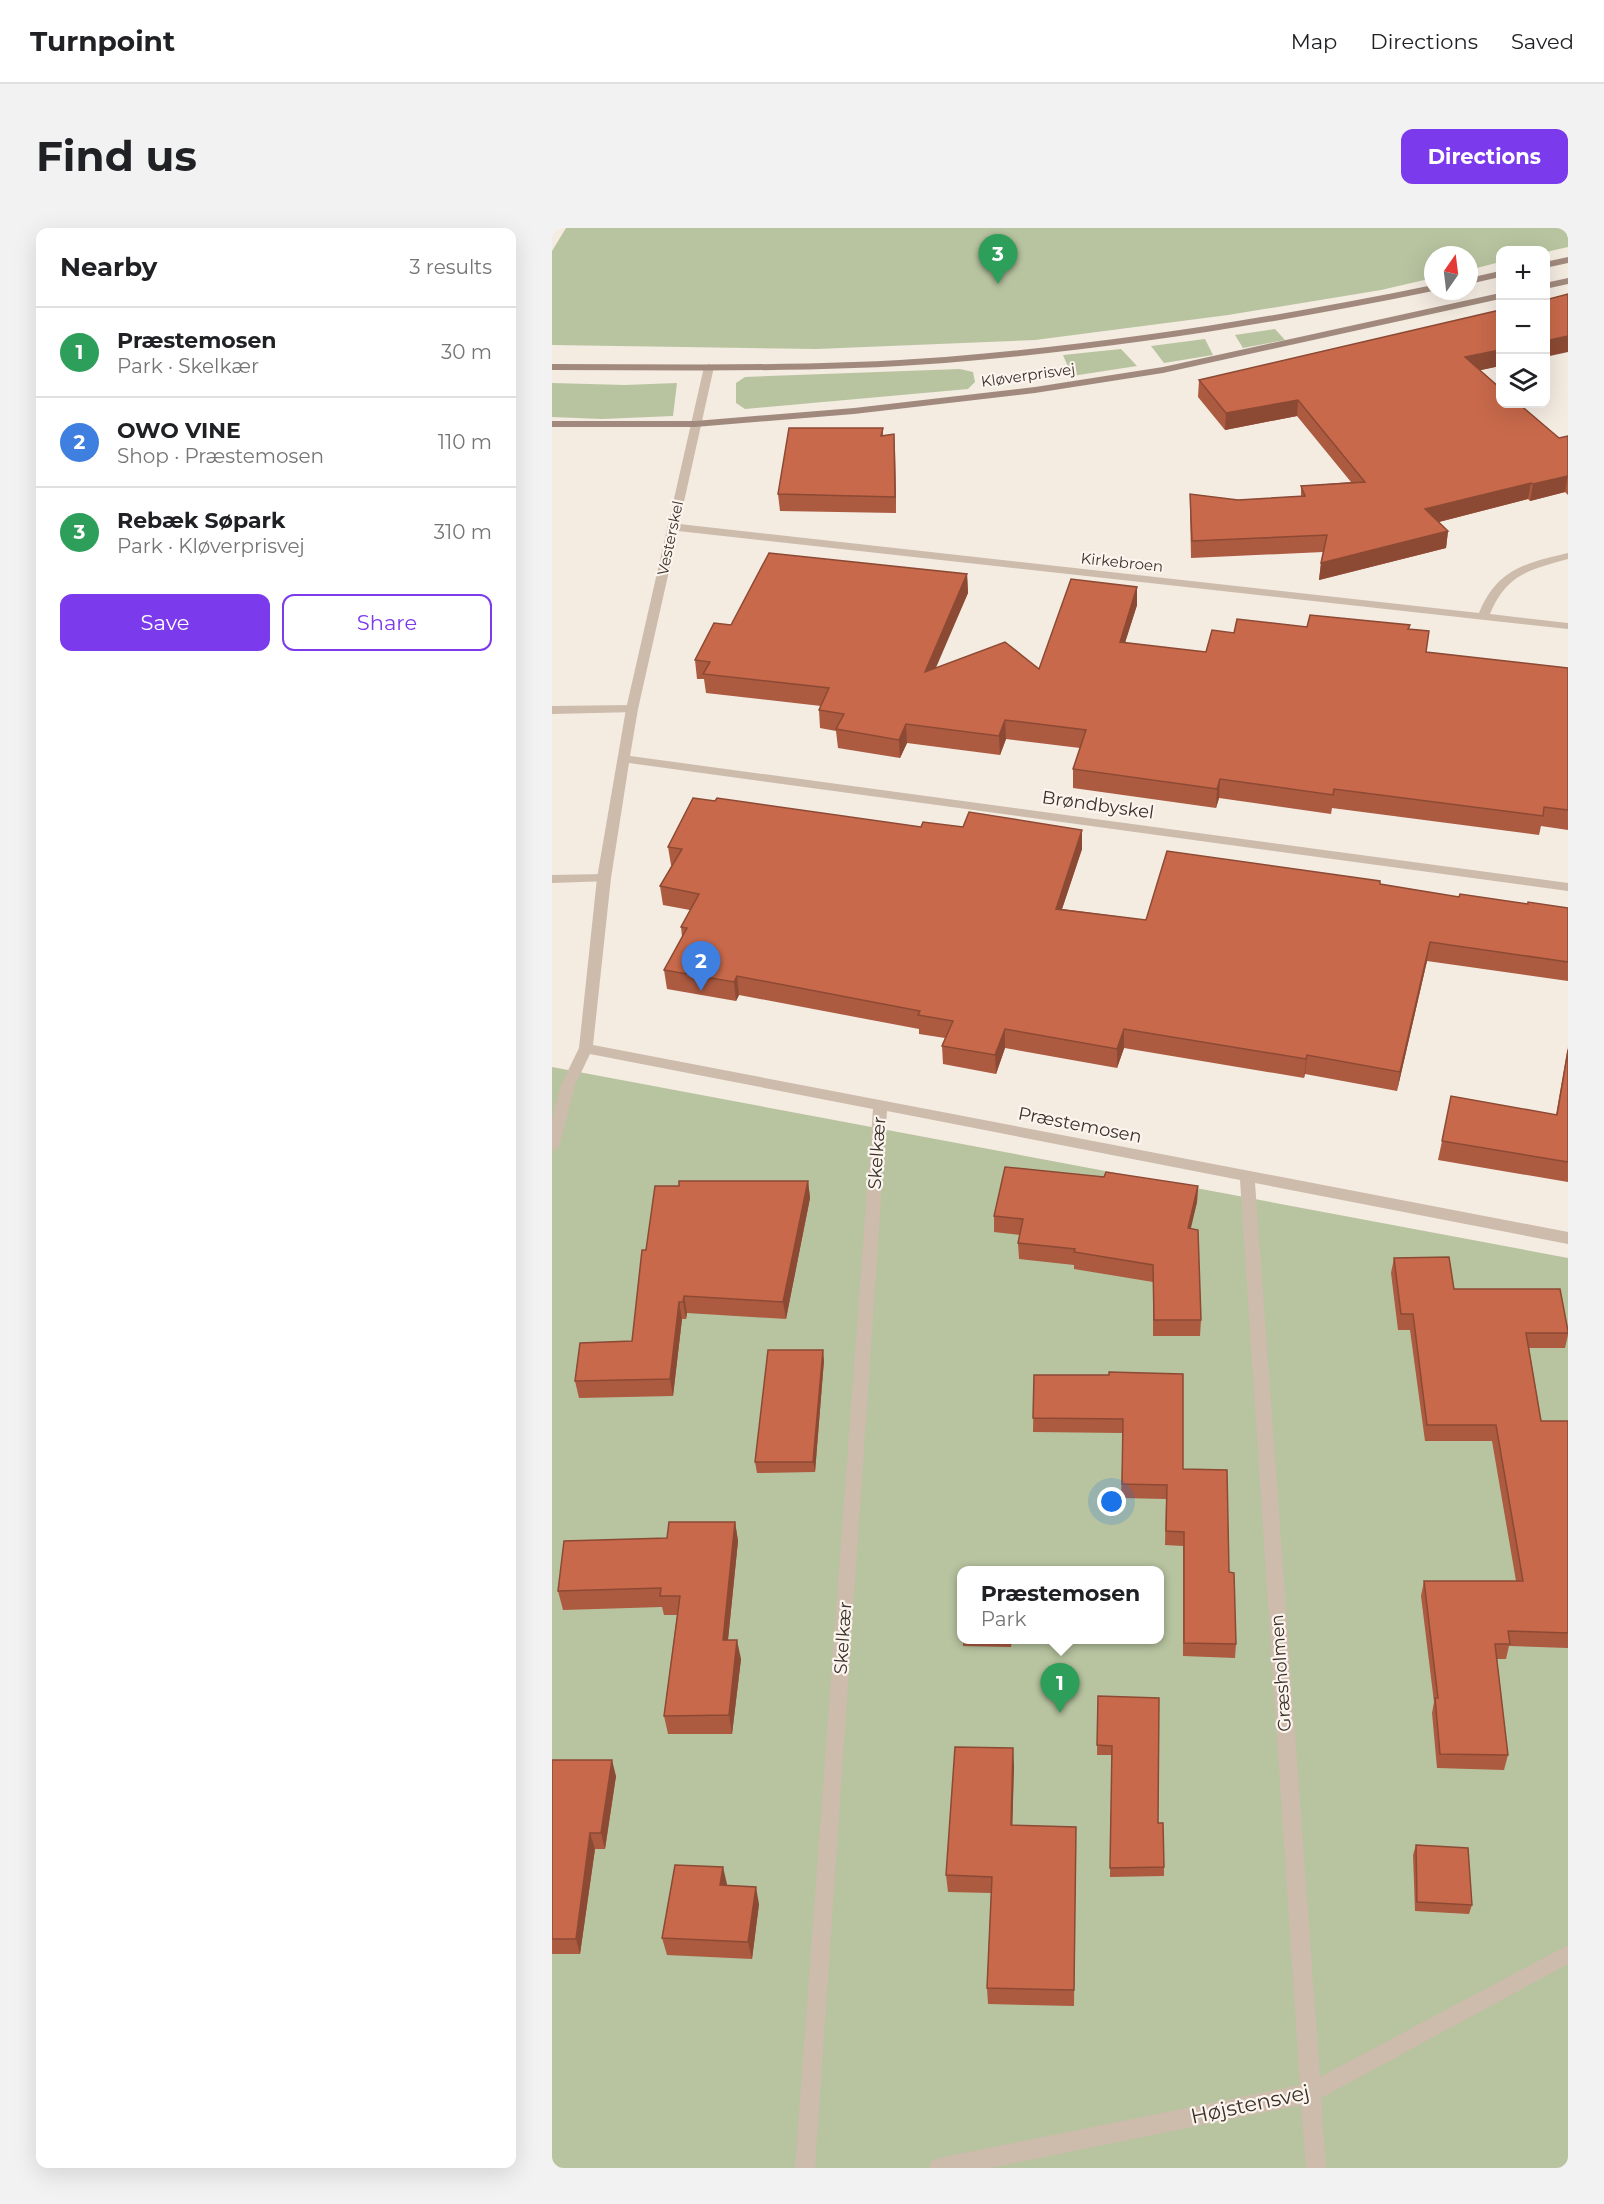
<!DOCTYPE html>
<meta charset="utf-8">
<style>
:root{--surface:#fff;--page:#f2f2f2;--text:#202124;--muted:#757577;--line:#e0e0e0;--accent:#7c3aed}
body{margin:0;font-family:Montserrat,sans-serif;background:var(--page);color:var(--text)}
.controls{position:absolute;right:18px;top:18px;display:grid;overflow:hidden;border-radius:12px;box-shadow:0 6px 24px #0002}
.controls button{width:54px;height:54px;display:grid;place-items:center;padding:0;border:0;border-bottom:2px solid var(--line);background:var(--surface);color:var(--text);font:30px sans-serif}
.compass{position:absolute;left:872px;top:18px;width:54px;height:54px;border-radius:50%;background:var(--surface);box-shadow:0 6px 24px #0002;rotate:14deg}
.you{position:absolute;left:560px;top:1274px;width:21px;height:21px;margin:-15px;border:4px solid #fff;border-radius:50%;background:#1a73e8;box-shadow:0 0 0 9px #1a73e833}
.badge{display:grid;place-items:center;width:39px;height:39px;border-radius:50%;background:var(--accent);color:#fff;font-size:20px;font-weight:700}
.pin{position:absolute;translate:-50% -50px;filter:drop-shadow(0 2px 3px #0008)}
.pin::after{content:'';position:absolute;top:32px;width:21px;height:18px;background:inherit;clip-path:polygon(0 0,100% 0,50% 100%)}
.popup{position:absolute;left:405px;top:1338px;width:207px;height:78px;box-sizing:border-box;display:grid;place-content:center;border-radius:12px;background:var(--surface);filter:drop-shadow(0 2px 4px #0005);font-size:20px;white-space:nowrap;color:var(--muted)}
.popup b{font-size:22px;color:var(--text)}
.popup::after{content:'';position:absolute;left:50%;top:100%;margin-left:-12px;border:12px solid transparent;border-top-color:var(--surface)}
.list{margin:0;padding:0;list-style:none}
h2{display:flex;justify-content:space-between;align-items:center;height:78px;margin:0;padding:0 24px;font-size:26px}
h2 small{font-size:20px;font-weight:400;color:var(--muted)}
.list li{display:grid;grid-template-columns:39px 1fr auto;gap:18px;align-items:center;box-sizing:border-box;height:90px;padding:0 24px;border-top:2px solid var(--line)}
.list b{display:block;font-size:22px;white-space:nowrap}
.list p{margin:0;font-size:20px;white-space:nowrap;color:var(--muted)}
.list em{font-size:20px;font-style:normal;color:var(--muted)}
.actions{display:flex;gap:12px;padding:18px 24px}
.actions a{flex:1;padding:14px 0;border:2px solid var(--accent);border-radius:12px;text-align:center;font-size:21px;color:var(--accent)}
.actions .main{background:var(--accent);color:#fff}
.icon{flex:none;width:33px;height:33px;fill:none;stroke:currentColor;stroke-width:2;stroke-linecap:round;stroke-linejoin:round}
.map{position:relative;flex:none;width:1016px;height:1940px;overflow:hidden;border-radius:12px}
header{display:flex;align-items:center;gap:36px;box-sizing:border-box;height:84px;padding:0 30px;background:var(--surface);border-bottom:2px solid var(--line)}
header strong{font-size:28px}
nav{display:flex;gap:33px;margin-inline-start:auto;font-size:21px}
.intro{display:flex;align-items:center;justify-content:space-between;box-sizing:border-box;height:144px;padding:0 36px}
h1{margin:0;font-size:42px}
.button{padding:15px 27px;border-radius:12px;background:var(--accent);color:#fff;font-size:21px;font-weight:700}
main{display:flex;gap:36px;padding:0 36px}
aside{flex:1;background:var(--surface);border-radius:12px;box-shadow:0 6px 24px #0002}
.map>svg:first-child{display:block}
.green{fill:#b8c4a0;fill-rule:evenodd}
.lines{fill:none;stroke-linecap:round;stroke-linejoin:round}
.lane{fill:#cdbbac;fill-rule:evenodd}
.street{fill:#cdbbac;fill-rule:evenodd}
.secondary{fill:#a18a7d;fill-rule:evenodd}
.wall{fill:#ac5a40}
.shaded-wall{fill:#8c4a34}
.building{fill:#c8694b;stroke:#8c4a34;stroke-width:1.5}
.labels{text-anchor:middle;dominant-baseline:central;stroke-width:4.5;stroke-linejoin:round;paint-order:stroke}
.far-street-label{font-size:15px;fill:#3b302b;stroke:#fbf5ee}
.street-label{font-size:18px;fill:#3b302b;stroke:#fbf5ee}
.near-street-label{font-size:21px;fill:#3b302b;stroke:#fbf5ee}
</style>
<header>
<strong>Turnpoint</strong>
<nav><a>Map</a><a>Directions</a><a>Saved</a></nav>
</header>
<div class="intro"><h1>Find us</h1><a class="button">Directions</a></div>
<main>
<aside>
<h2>Nearby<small>3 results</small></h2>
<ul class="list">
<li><span class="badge" style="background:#2e9e5b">1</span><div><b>Præstemosen</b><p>Park · Skelkær</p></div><em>30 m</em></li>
<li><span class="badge" style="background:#3f7fe0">2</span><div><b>OWO VINE</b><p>Shop · Præstemosen</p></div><em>110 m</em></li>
<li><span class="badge" style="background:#2e9e5b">3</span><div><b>Rebæk Søpark</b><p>Park · Kløverprisvej</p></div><em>310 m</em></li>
</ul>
<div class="actions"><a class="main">Save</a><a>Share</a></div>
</aside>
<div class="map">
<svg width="1016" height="1940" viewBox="0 0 1016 1940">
<rect width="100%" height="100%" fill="#f4ebe1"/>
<g class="green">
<path d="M14,0H1016V19L994,24L948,22V34L917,42V27H881V50L829,62L676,87L483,112L264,121L0,117V23Z"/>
<path d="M723,101L733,112L691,120L683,107Z"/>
<path d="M653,111L661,127L612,135L599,118Z"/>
<path d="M569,121L585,138L520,148L511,127Z"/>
<path d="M408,141L421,144L423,154L416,161L193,181L184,175V155L193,149Z"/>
<path d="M0,155L73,157L125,155L121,188L50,191L0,189Z"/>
<path d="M0,839L1016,1030V1940H0ZM409,1342H607V1412H409Z"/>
</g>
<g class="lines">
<g class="lane">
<path d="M80,477L84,478V484L0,486V478Z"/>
<path d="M52,646L57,647L59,650L57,653L0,655V647Z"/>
</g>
<path class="street" d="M157,136L162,139L127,296L927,385C945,341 974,335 1016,325V331C977,342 955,346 938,386L1016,395V401L126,303L86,481L78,528L1016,655V663L77,535L59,650L41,817L1016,1004V1016L703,955L768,1849L1016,1717V1736L769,1870L774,1940H754L749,1877L438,1940H377L380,1933L387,1930L748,1857L688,952L335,883L263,1940H243L321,881L38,826L23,857L7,919L0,924V891L9,857L27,820L45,650L74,481L152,139Z"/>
<g class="secondary">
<path d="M1016,29V35L993,40V34Z"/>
<path d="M948,43V49L917,56V50Z"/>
<path d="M1016,50V56L993,61V55Z"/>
<path d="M881,57V63C720,96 557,122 393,135C263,145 131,142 0,142V136C131,136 263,139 393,129C557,116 720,90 881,57Z"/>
<path d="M948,65V71L611,145L483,165L302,186L143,199H0V193H143L302,180L483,159L611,139Z"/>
</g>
</g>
<g class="wall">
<path d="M948,82V138L928,142L1007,210L1016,208V267L1013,264L978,273L976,271L887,294L896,303L894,320L767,352L769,335L771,324L639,330L638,283V266L686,272L749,268V258L799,254L745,188L673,202L646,169L647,152Z"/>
<path d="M331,200V207L343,222L344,285L228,283L226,266Z"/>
<path d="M415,346L416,365L383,440L487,441L585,359V377L573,415L654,424L682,405L755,399L858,397L857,401L874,424L1016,440V602L989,598L987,607L780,580L779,586L667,570L664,580L521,560V541L528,520L454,511L448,527L355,515L348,530L286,520L284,503L268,500L267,482L269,478L154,465L152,451H145L143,432L179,397Z"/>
<path d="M369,599L530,621L510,681L594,692L828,657L907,669L1016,680V753L875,733L845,863L753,846L752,850L572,820L565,840L453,820L444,846L391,836L390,818L393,810L367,806V801L187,767L184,773L115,761L112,742L130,709L129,699L138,682L111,677L108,658L120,638L119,637L116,619Z"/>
<path d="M1016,819V954L886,932L890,913L1004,887Z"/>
<path d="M256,953L258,970L234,1091L135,1085L134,1091H130L121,1168L27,1170L23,1153L80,1113L94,1022L127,958Z"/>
<path d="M646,958L645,974L638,1001L649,1092L648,1108H601V1054L522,1041V1037L467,1031L466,1015L468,1007L442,1004V988Z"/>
<path d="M842,1030L902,1061L1016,1103V1107L1013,1120H977L989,1193H1016V1420L957,1418L954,1431H945L956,1527L952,1542L885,1540L880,1485L882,1474L869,1368L872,1353H964L940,1213H873L858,1102H846L839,1045Z"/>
<path d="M272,1132L263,1244L205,1245L203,1234Z"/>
<path d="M482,1147H557L631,1241L677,1344L684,1416L683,1430L631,1428V1318L613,1317L614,1271L569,1270L571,1205L481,1204Z"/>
<path d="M183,1294L186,1313L176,1412L189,1431L180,1506H116L112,1488L125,1387H112L110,1379L11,1382L6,1363L115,1310Z"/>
<path d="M411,1412H460L459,1419L411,1418Z"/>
<path d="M546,1468L612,1639V1648L558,1649L560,1527H545Z"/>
<path d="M0,1532L64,1548L53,1621H43L28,1726H0Z"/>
<path d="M462,1537L460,1597L524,1599L522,1778L436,1776L435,1760L439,1665L396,1664L394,1647Z"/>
<path d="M864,1617L920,1677L917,1686L863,1683L861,1627Z"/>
<path d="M174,1657L207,1676L200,1731L115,1727L110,1710Z"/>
</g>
<g class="shaded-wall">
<path d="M1016,108V124L993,129V113Z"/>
<path d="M948,122V138L911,146L913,129Z"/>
<path d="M746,172L745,188L673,202L674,185Z"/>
<path d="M342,206L343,222L344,285L343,269Z"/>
<path d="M1016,247L1013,264L978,273L981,256Z"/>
<path d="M979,255L976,271L871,298L873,281Z"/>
<path d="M896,303L894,320L767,352L769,335Z"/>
<path d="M415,346L416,365L374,463L373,444Z"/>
<path d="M585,359V377L567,433L568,414Z"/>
<path d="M453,492L454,511L448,527L447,508Z"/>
<path d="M354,496L355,515L348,530L347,512Z"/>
<path d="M668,551L667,570L664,580L665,561Z"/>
<path d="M530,602V621L504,699V681Z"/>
<path d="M878,714L875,733L845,863L848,844Z"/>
<path d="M185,748L187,767L184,773L182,754Z"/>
<path d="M453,801V820L444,846L443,827Z"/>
<path d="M572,801V820L565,840V821Z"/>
<path d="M755,827L753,846L752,850L754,831Z"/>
<path d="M256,953L258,970L234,1091L231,1074Z"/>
<path d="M646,958L645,974L635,1017L636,1000Z"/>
<path d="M132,1068L135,1085L134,1091L131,1074Z"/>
<path d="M127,1074L130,1091L121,1168L118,1151Z"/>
<path d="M271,1122L272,1132L263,1244L261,1234Z"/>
<path d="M183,1294L186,1313L174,1431L171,1412Z"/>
<path d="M185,1412L189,1431L180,1506L177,1487Z"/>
<path d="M461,1520L462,1537L460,1613L459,1597Z"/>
<path d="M60,1532L64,1548L53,1621L49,1605Z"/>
<path d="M38,1605L43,1621L28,1726L24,1711Z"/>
<path d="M171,1639L175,1656L172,1674L168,1657Z"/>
<path d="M204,1659L207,1676L200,1731L196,1714Z"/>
</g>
<g class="building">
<path d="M1016,66V108L993,113V72Z"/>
<path d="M948,82V122L913,129L948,160V176H967L1007,210L1016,208V248L981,256L979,255L873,281L896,303L769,335L775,307L640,313L638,266L686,272L753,268L749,258L813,254L746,172L674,185L647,152Z"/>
<path d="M237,200H331L329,208L342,206L343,269L226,266Z"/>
<path d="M217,325L415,346L373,444L453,414L487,441L519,351L585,359L568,414L654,424L660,402L682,405L685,391L755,399L758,387L858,397L856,401L877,403L874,424L1016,440V582L992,579L991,588L782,561L781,567L668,551L665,561L521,541L534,502L453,492L447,508L354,496L347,512L284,501L292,486L267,482L277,460L151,446L158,434L143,432L162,395L179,397Z"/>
<path d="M141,570L163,573L165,570L369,599L371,594L411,599L417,584L530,602L504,681L594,692L615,623L828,653V656L907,669L908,666L976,676V674L1016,680V734L878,714L848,844L755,827L754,831L572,801L565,821L453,801L443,827L390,818L401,793L366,787L368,783L185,748L182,754L112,742L135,700L129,699L147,666L108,658L130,621L116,619Z"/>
<path d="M1016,822V934L890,913L899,868L1005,887Z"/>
<path d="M453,939L552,949L554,944L646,958L636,1000L646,1002L649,1092H602L601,1037L522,1024L523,1021L466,1015L471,991L442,988Z"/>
<path d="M127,953H256L231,1074L132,1068L131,1074H127L118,1151L23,1153L28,1115L80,1113L90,1022H94L103,958H127Z"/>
<path d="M897,1029L902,1061H1008L1016,1103V1105H974L989,1193H1016V1405L956,1403L958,1416H943L956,1527L888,1526L883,1470H886L872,1353H971L944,1197H875L861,1086H849L842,1030Z"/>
<path d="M216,1122H271L261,1234H203Z"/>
<path d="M557,1144L631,1146V1241L675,1242L677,1344L682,1345L684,1416L632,1415V1304L614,1303L615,1257L570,1256L571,1191L481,1190L482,1147H557Z"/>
<path d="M117,1294H183L171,1412H185L177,1487L112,1488L128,1368H108L109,1360L6,1363L12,1313L115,1310Z"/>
<path d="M546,1468L607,1470L606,1595H611L612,1639L558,1640L560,1518L545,1517Z"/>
<path d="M403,1519L461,1520L459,1597L524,1599L522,1762L435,1760L440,1649L394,1647Z"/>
<path d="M0,1532H60L49,1605H38L24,1711H0Z"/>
<path d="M864,1617L916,1620L920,1677L865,1674Z"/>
<path d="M123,1637L171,1639L168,1657L204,1659L196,1714L110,1710Z"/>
</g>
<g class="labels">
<g class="far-street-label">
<text transform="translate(476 147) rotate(-8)">Kløverprisvej</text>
<text transform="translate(118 310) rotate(-78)">Vesterskel</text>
<text transform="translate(570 334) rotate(6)">Kirkebroen</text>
</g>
<g class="street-label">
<text transform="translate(546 577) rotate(8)">Brøndbyskel</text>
<text transform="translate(528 897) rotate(11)">Præstemosen</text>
<text transform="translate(325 925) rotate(-86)">Skelkær</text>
<text transform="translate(291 1410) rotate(-86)">Skelkær</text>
<text transform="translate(729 1445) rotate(-94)">Græsholmen</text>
</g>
<g class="near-street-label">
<text transform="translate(698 1876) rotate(-12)">Højstensvej</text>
</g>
</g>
</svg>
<div class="controls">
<button>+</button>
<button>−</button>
<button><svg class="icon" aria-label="layers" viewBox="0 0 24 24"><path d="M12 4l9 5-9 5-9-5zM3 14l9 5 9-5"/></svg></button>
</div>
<svg class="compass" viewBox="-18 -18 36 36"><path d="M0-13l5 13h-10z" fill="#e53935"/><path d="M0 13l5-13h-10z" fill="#757577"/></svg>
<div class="you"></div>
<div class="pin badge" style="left:508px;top:1485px;background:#2e9e5b">1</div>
<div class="popup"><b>Præstemosen</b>Park</div>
<div class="pin badge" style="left:149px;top:763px;background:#3f7fe0">2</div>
<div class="pin badge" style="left:446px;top:56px;background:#2e9e5b">3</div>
</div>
</main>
